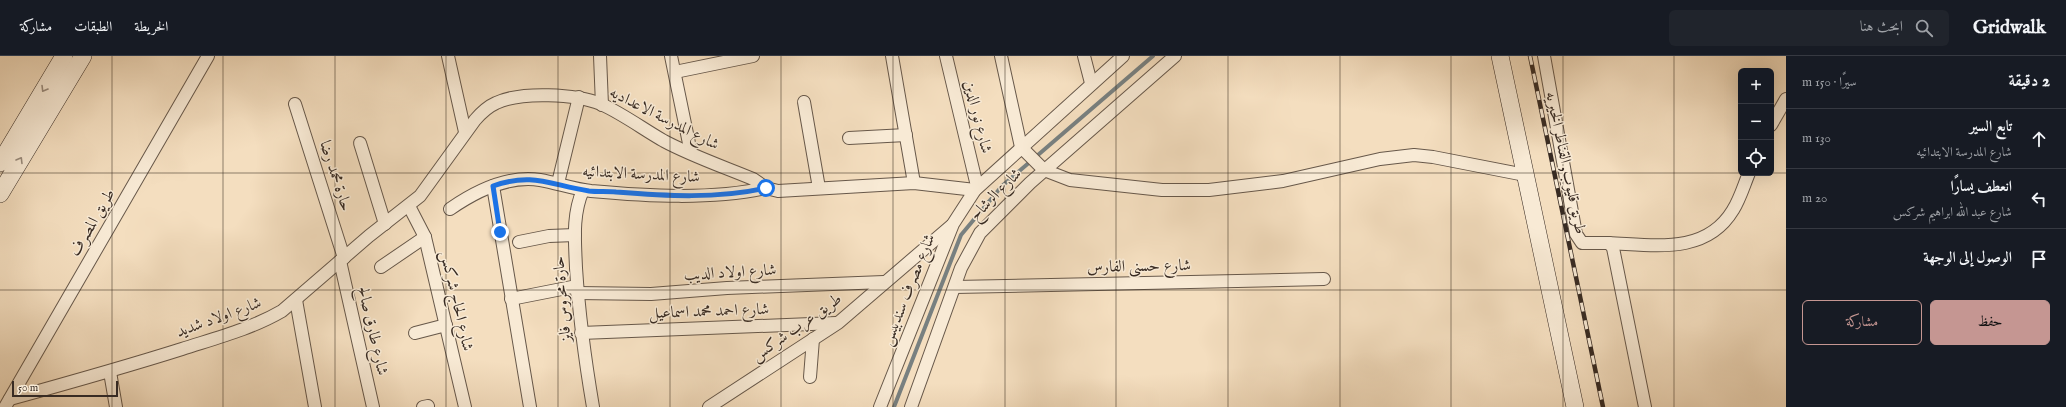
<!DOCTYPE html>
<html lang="ar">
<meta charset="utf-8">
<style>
:root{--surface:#171b24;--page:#20242c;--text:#f1f3f6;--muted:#9ea1a6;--line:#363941;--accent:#c59692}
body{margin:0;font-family:"IM FELL English",Amiri,serif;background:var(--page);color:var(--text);direction:rtl}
.controls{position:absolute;right:12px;top:12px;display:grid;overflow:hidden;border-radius:6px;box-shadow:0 4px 16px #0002}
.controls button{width:36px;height:36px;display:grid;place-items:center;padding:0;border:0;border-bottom:1px solid var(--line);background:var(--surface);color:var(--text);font:20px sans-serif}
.scale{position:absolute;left:12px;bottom:10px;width:106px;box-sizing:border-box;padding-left:4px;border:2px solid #382b23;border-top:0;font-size:11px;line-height:14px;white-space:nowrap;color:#382b23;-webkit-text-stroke:3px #f8ead5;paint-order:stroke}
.stop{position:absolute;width:12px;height:12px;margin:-9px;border:3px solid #1a73e8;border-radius:50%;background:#fff}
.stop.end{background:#1a73e8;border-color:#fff;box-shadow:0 1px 4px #0008}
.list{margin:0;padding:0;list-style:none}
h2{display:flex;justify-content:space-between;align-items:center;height:52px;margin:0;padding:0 16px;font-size:17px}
h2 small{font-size:13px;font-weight:400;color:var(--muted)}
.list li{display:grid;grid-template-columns:26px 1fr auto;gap:12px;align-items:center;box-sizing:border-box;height:60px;padding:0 16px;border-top:1px solid var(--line)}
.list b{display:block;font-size:15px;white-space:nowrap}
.list p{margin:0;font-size:13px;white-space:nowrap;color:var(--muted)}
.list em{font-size:13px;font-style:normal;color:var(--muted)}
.actions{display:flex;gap:8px;padding:12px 16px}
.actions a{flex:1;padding:9px 0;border:1px solid var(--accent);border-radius:6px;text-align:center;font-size:14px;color:var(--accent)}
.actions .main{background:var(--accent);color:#111}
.icon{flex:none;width:22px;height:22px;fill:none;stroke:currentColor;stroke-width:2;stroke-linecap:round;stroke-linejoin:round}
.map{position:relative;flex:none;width:1786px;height:351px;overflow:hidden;direction:ltr}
header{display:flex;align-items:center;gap:24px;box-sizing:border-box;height:56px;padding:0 20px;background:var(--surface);border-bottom:1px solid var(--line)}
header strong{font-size:19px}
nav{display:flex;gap:22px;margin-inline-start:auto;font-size:14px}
.search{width:280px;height:36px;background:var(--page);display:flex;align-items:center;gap:10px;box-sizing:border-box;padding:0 14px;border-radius:6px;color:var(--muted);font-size:15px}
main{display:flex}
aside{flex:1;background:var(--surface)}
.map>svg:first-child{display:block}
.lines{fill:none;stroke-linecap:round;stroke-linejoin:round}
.stream{stroke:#788080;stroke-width:4}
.street-casing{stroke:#67584a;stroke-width:14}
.secondary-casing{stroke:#382b23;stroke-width:18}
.street{stroke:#f8ead5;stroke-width:12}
.secondary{stroke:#f8ead5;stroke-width:17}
.rail-casing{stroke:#382b23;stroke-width:4.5}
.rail{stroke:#f8ead5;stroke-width:3;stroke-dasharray:9;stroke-linecap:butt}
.oneway{stroke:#988a7c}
.route{stroke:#1a73e8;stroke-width:5}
.grid{fill:none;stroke:#382b23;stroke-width:1;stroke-opacity:0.55}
.labels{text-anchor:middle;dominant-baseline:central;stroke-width:3;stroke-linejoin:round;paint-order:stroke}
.street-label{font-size:16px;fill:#382b23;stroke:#f8ead5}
</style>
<header>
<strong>Gridwalk</strong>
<div class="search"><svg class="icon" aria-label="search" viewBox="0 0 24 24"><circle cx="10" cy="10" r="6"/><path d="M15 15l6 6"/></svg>ابحث هنا</div>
<nav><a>الخريطة</a><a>الطبقات</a><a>مشاركة</a></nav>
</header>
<main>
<aside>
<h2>2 دقيقة<small>سيرًا · 150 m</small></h2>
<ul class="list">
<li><svg class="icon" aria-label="ahead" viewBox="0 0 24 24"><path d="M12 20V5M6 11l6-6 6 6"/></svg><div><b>تابع السير</b><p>شارع المدرسة الابتدائيه</p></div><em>130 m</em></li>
<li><svg class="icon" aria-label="left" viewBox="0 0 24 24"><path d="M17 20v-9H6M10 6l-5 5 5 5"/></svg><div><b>انعطف يسارًا</b><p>شارع عبد الله ابراهيم شركس</p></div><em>20 m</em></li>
<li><svg class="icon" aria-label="arrive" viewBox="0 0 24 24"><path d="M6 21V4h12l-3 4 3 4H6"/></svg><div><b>الوصول إلى الوجهة</b></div></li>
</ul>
<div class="actions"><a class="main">حفظ</a><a>مشاركة</a></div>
</aside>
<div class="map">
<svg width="1786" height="351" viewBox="0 0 1786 351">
<rect width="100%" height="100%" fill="#f4debf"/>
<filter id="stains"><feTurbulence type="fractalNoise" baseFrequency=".005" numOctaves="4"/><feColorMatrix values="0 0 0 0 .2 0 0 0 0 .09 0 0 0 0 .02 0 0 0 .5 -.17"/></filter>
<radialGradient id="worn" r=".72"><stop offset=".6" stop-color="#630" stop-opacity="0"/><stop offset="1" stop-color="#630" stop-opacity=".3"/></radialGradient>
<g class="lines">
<path class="stream" d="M894,351L961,179L1002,130L1153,0"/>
<g class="street-casing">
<g id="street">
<path d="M448,0L465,76"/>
<path d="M600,0L602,49"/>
<path d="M671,0L691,97"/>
<path d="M892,0L914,127"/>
<path d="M946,0L977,130"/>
<path d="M1001,0L1021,91L1044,114L1070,124L1162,134H1209L1283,125L1380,103L1414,99L1433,101L1525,119"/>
<path d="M1084,0L1091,27"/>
<path d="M1544,0L1576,178L1582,187H1609L1613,192L1645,351"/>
<path d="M675,16L753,0"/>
<path d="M804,46L819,132"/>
<path d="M295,48L344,202"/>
<path d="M1771,69L1786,43"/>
<path d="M849,82L906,79"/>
<path d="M360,87L385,168"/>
<path d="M558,127L579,41"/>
<path d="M493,130L530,351"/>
<path d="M583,134C572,159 575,185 576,212C579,259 585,304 593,351"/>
<path d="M409,150L425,181L465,351"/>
<path d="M450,153C476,135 508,119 540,124C557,127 574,133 591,135C646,140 712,144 766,132"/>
<path d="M519,186L549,180L575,179"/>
<path d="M1609,187C1654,189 1706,199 1733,154C1740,143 1744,129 1749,117"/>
<path d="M340,205L373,351"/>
<path d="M381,211L425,181"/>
<path d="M955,231L1324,223"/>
<path d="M577,237L651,238L727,232L884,226"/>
<path d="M511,243L577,230"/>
<path d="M296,244L315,351"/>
<path d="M415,277L446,269"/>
<path d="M581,277L836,267"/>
<path d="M110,316L116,351"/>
<path d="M810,321L813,283"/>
<path d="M10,343C68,327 125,311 182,293C216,282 251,273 282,255L369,180L420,140L475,64C481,57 487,51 496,47C521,35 576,38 601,48C623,58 643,73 664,85C692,100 724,111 753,123L766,132L778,135L914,127L975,134"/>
<path d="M5,351L208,0"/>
<path d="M423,351L428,350"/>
<path d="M709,351L838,267L951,170"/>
<path d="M880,351L953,168L975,134L1123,0"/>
<path d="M911,351L961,212L980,177L1030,127L1175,0"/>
</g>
</g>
<g class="secondary-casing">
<g id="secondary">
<path d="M1500,0L1575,351"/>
<path d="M0,107L64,0"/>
<path d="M0,138L83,0"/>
</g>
</g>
<use href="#street" class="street"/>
<use href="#secondary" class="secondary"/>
<g class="rail-casing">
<path id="rail" d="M1530,0L1603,351"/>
</g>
<use href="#rail" class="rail"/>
</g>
<defs><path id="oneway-chevron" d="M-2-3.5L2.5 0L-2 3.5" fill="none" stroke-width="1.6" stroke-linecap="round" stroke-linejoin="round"/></defs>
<g class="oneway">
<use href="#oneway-chevron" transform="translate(44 33) rotate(121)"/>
<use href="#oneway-chevron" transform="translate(20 104) rotate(-59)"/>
</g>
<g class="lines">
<path class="route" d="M500,176L493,130C533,116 550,129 589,135C598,136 607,135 616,136C666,140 717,143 766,132"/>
</g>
<path class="grid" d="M112,0V351M223,0V351M335,0V351M446,0V351M558,0V351M670,0V351M781,0V351M893,0V351M1005,0V351M1116,0V351M1228,0V351M1340,0V351M1451,0V351M1563,0V351M1674,0V351M0,117H1741M1741,117H1771M1771,117H1786M0,234H1786"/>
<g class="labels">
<g class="street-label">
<text transform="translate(977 61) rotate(76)">شارع نور الدين</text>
<text transform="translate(664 63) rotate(27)">شارع المدرسة الاعداديه</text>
<text transform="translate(1565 107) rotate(78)">طريق قليوب, القناطر الخيريه</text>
<text transform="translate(641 119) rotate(3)">شارع المدرسة الابتدائيه</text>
<text transform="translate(335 120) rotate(72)">حارة محمد رضا</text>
<text transform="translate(996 139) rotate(-45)">شارع الرشاح</text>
<text transform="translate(93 167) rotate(-60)">طريق المصرف</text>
<text transform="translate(1139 211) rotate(-1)">شارع حسنى الفارس</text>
<text transform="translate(730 217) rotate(-3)">شارع اولاد الديب</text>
<text transform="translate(909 234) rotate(-68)">شارع مصرف سندبيس</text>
<text transform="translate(563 243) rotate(-95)">حارة محروس فايز</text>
<text transform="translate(456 245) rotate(77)">شارع الحاج شركس</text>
<text transform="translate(709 256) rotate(-2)">شارع احمد محمد اسماعيل</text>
<text transform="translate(219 262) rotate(-20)">شارع اولاد شديد</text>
<text transform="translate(797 272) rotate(-35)">طريق عرب شركس</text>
<text transform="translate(372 275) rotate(77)">شارع طارق صالح</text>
</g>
</g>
<rect width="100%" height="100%" filter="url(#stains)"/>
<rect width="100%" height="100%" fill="url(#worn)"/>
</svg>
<div class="controls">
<button>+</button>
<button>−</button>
<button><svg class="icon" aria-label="locate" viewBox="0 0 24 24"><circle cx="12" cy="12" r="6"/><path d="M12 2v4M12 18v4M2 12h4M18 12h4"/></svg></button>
</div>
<div class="scale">50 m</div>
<div class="stop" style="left:766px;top:132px"></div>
<div class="stop end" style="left:500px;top:176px"></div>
</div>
</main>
